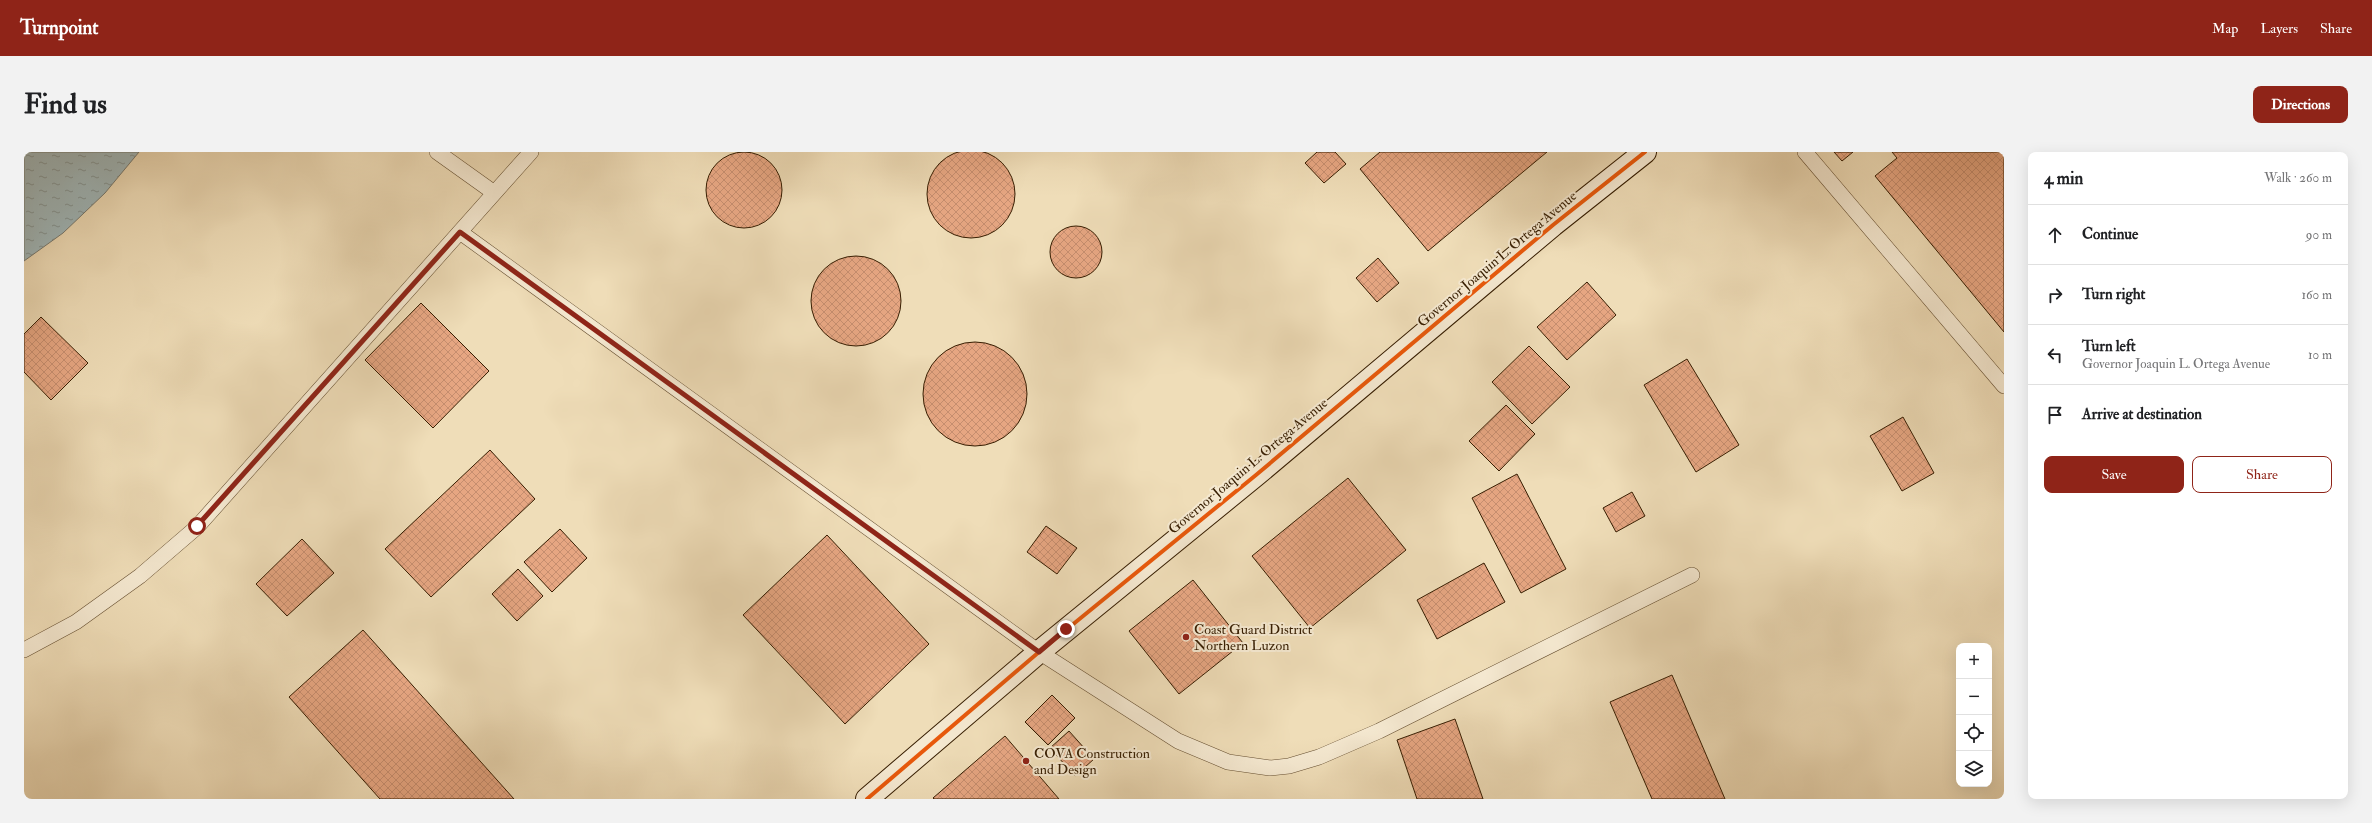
<!DOCTYPE html>
<meta charset="utf-8">
<style>
:root{--surface:#fff;--page:#f2f2f2;--text:#202124;--muted:#757577;--line:#e0e0e0;--accent:#8f2418}
body{margin:0;font-family:"IM FELL Double Pica",serif;background:var(--page);color:var(--text)}
.controls{position:absolute;right:12px;bottom:12px;display:grid;overflow:hidden;border-radius:8px;box-shadow:0 4px 16px #0002}
.controls button{width:36px;height:36px;display:grid;place-items:center;padding:0;border:0;border-bottom:1px solid var(--line);background:var(--surface);color:var(--text);font:20px sans-serif}
.stop{position:absolute;width:12px;height:12px;margin:-9px;border:3px solid #8f2418;border-radius:50%;background:#fff}
.stop.end{background:#8f2418;border-color:#fff;box-shadow:0 1px 4px #0008}
.list{margin:0;padding:0;list-style:none}
h2{display:flex;justify-content:space-between;align-items:center;height:52px;margin:0;padding:0 16px;font-size:17px}
h2 small{font-size:13px;font-weight:400;color:var(--muted)}
.list li{display:grid;grid-template-columns:26px 1fr auto;gap:12px;align-items:center;box-sizing:border-box;height:60px;padding:0 16px;border-top:1px solid var(--line)}
.list b{display:block;font-size:15px;white-space:nowrap}
.list p{margin:0;font-size:13px;white-space:nowrap;color:var(--muted)}
.list em{font-size:13px;font-style:normal;color:var(--muted)}
.actions{display:flex;gap:8px;padding:12px 16px}
.actions a{flex:1;padding:9px 0;border:1px solid var(--accent);border-radius:8px;text-align:center;font-size:14px;color:var(--accent)}
.actions .main{background:var(--accent);color:#fff}
.icon{flex:none;width:22px;height:22px;fill:none;stroke:currentColor;stroke-width:2;stroke-linecap:round;stroke-linejoin:round}
.map{position:relative;flex:none;width:1980px;height:647px;overflow:hidden;border-radius:8px}
header{display:flex;align-items:center;gap:24px;box-sizing:border-box;height:56px;padding:0 20px;background:var(--accent);color:#fff}
header strong{font-size:19px}
nav{display:flex;gap:22px;margin-inline-start:auto;font-size:14px}
.intro{display:flex;align-items:center;justify-content:space-between;box-sizing:border-box;height:96px;padding:0 24px}
h1{margin:0;font-size:28px}
.button{padding:10px 18px;border-radius:8px;background:var(--accent);color:#fff;font-size:14px;font-weight:700}
main{display:flex;gap:24px;padding:0 24px}
aside{flex:1;background:var(--surface);border-radius:8px;box-shadow:0 4px 16px #0002}
.map>svg:first-child{display:block}
.water{fill:url(#water-ripples);stroke:#767a71}
.building{fill:url(#building-cross-hatch);stroke:#371e02}
.lines{fill:none;stroke-linecap:round;stroke-linejoin:round}
.lane-casing{stroke:#654e30;stroke-width:16}
.secondary-casing{stroke:#371e02;stroke-width:24}
.lane{stroke:#f5e9d1;stroke-width:15}
.secondary{stroke:#f5e9d1;stroke-width:22}
.cycleway-casing{stroke:#f5e9d1;stroke-width:6}
.cycleway{stroke:#e8590c;stroke-width:4}
.route{stroke:#8f2418;stroke-width:5}
.poi-dot{fill:#8f2418;stroke:#f5e9d1;stroke-width:1.5}
.labels{text-anchor:middle;dominant-baseline:central;stroke-width:4;stroke-linejoin:round;paint-order:stroke}
.street-label{font-size:14px;fill:#371e02;stroke:#f5e9d1}
.poi-label{font-size:14px;fill:#371e02;stroke:#f5e9d1;text-anchor:start}
</style>
<header>
<strong>Turnpoint</strong>
<nav><a>Map</a><a>Layers</a><a>Share</a></nav>
</header>
<div class="intro"><h1>Find us</h1><a class="button">Directions</a></div>
<main>
<div class="map">
<svg width="1980" height="647" viewBox="0 0 1980 647">
<defs>
<pattern id="water-ripples" width="26" height="14" patternUnits="userSpaceOnUse"><rect width="26" height="14" fill="#a0b8bb"/><path d="M2 4q2-2 4 0t4 0M15 11q2-2 4 0t4 0" fill="none" stroke="#839596"/></pattern>
<pattern id="building-cross-hatch" width="8" height="8" patternUnits="userSpaceOnUse"><rect width="8" height="8" fill="#e6a682"/><path d="M0 0l8 8M0 8l8-8" fill="none" stroke="#c68e6f"/></pattern>
</defs>
<rect width="100%" height="100%" fill="#efddb8"/>
<filter id="stains"><feTurbulence type="fractalNoise" baseFrequency=".005" numOctaves="4"/><feColorMatrix values="0 0 0 0 .2 0 0 0 0 .09 0 0 0 0 .02 0 0 0 .5 -.17"/></filter>
<radialGradient id="worn" r=".72"><stop offset=".6" stop-color="#630" stop-opacity="0"/><stop offset="1" stop-color="#630" stop-opacity=".3"/></radialGradient>
<path class="water" d="M0,0H115L81,41L39,81L0,109Z"/>
<g class="building">
<circle cx="947" cy="42" r="44"/>
<circle cx="720" cy="38" r="38"/>
<path d="M1293,0H1311L1322,12L1300,31L1281,11Z"/>
<path d="M1356,0H1523L1404,99L1336,17Z"/>
<path d="M1810,0H1829L1818,9Z"/>
<path d="M1868,0H1980V180L1851,24L1873,6Z"/>
<circle cx="1052" cy="100" r="26"/>
<circle cx="832" cy="149" r="45"/>
<path d="M1354,106L1375,131L1353,150L1332,126Z"/>
<path d="M1563,130L1592,163L1543,208L1513,175Z"/>
<path d="M397,151L465,219L409,276L341,208Z"/>
<path d="M17,165L64,211L27,248L0,220V182Z"/>
<circle cx="951" cy="242" r="52"/>
<path d="M1505,194L1546,235L1508,272L1468,230Z"/>
<path d="M1663,207L1715,293L1672,320L1620,233Z"/>
<path d="M1482,253L1511,282L1475,319L1445,289Z"/>
<path d="M1879,265L1910,321L1878,339L1846,284Z"/>
<path d="M466,298L511,347L407,445L361,397Z"/>
<path d="M1493,322L1542,417L1497,441L1448,346Z"/>
<path d="M1324,326L1382,398L1286,476L1228,404Z"/>
<path d="M1608,340L1621,364L1592,380L1579,356Z"/>
<path d="M1022,374L1053,396L1033,422L1003,400Z"/>
<path d="M536,377L563,406L528,440L500,410Z"/>
<path d="M803,383L905,492L821,572L719,463Z"/>
<path d="M278,387L310,421L263,464L232,432Z"/>
<path d="M1460,411L1481,450L1413,487L1393,448Z"/>
<path d="M494,417L519,444L493,469L468,442Z"/>
<path d="M1169,428L1219,491L1155,542L1105,479Z"/>
<path d="M339,478L490,647H356L265,545Z"/>
<path d="M1648,523L1701,647H1628L1586,550Z"/>
<path d="M1028,543L1051,566L1024,593L1001,570Z"/>
<path d="M1431,567L1459,647H1393L1373,588Z"/>
<path d="M1045,579L1070,607L1051,624L1026,596Z"/>
<path d="M981,584L1035,647H910L909,646Z"/>
</g>
<g class="lines">
<g class="lane-casing">
<g id="lane">
<path d="M413,0L469,40"/>
<path d="M1781,0L1980,234"/>
<path d="M436,80L1015,500L1154,589L1204,610L1246,616L1265,614L1295,605L1355,579L1668,423"/>
<path d="M0,498L52,470L116,424L173,375L507,0"/>
</g>
</g>
<g class="secondary-casing">
<path id="secondary" d="M843,647L1015,500L1232,323L1529,73L1621,0"/>
</g>
<use href="#lane" class="lane"/>
<use href="#secondary" class="secondary"/>
<g class="cycleway-casing">
<path id="cycleway" d="M843,647L1015,500L1232,323L1529,73L1621,0"/>
</g>
<use href="#cycleway" class="cycleway"/>
</g>
<g class="lines">
<path class="route" d="M173,374L436,80L1015,500L1042,477"/>
</g>
<g class="poi-dot">
<circle cx="1162" cy="485" r="4"/>
<circle cx="1002" cy="609" r="4"/>
</g>
<g class="labels">
<g class="street-label">
<text transform="translate(1473 107) rotate(-40)">Governor Joaquin L. Ortega Avenue</text>
<text transform="translate(1224 314) rotate(-40)">Governor Joaquin L. Ortega Avenue</text>
</g>
<g class="poi-label">
<text x="1170" y="477">Coast Guard District<tspan x="1170" dy="16">Northern Luzon</tspan></text>
<text x="1010" y="601">COVA Construction<tspan x="1010" dy="16">and Design</tspan></text>
</g>
</g>
<rect width="100%" height="100%" filter="url(#stains)"/>
<rect width="100%" height="100%" fill="url(#worn)"/>
</svg>
<div class="controls">
<button>+</button>
<button>−</button>
<button><svg class="icon" aria-label="locate" viewBox="0 0 24 24"><circle cx="12" cy="12" r="6"/><path d="M12 2v4M12 18v4M2 12h4M18 12h4"/></svg></button>
<button><svg class="icon" aria-label="layers" viewBox="0 0 24 24"><path d="M12 4l9 5-9 5-9-5zM3 14l9 5 9-5"/></svg></button>
</div>
<div class="stop" style="left:173px;top:374px"></div>
<div class="stop end" style="left:1042px;top:477px"></div>
</div>
<aside>
<h2>4 min<small>Walk · 260 m</small></h2>
<ul class="list">
<li><svg class="icon" aria-label="ahead" viewBox="0 0 24 24"><path d="M12 20V5M6 11l6-6 6 6"/></svg><div><b>Continue</b></div><em>90 m</em></li>
<li><svg class="icon" aria-label="right" viewBox="0 0 24 24"><path d="M7 20v-9h11M14 6l5 5-5 5"/></svg><div><b>Turn right</b></div><em>160 m</em></li>
<li><svg class="icon" aria-label="left" viewBox="0 0 24 24"><path d="M17 20v-9H6M10 6l-5 5 5 5"/></svg><div><b>Turn left</b><p>Governor Joaquin L. Ortega Avenue</p></div><em>10 m</em></li>
<li><svg class="icon" aria-label="arrive" viewBox="0 0 24 24"><path d="M6 21V4h12l-3 4 3 4H6"/></svg><div><b>Arrive at destination</b></div></li>
</ul>
<div class="actions"><a class="main">Save</a><a>Share</a></div>
</aside>
</main>
